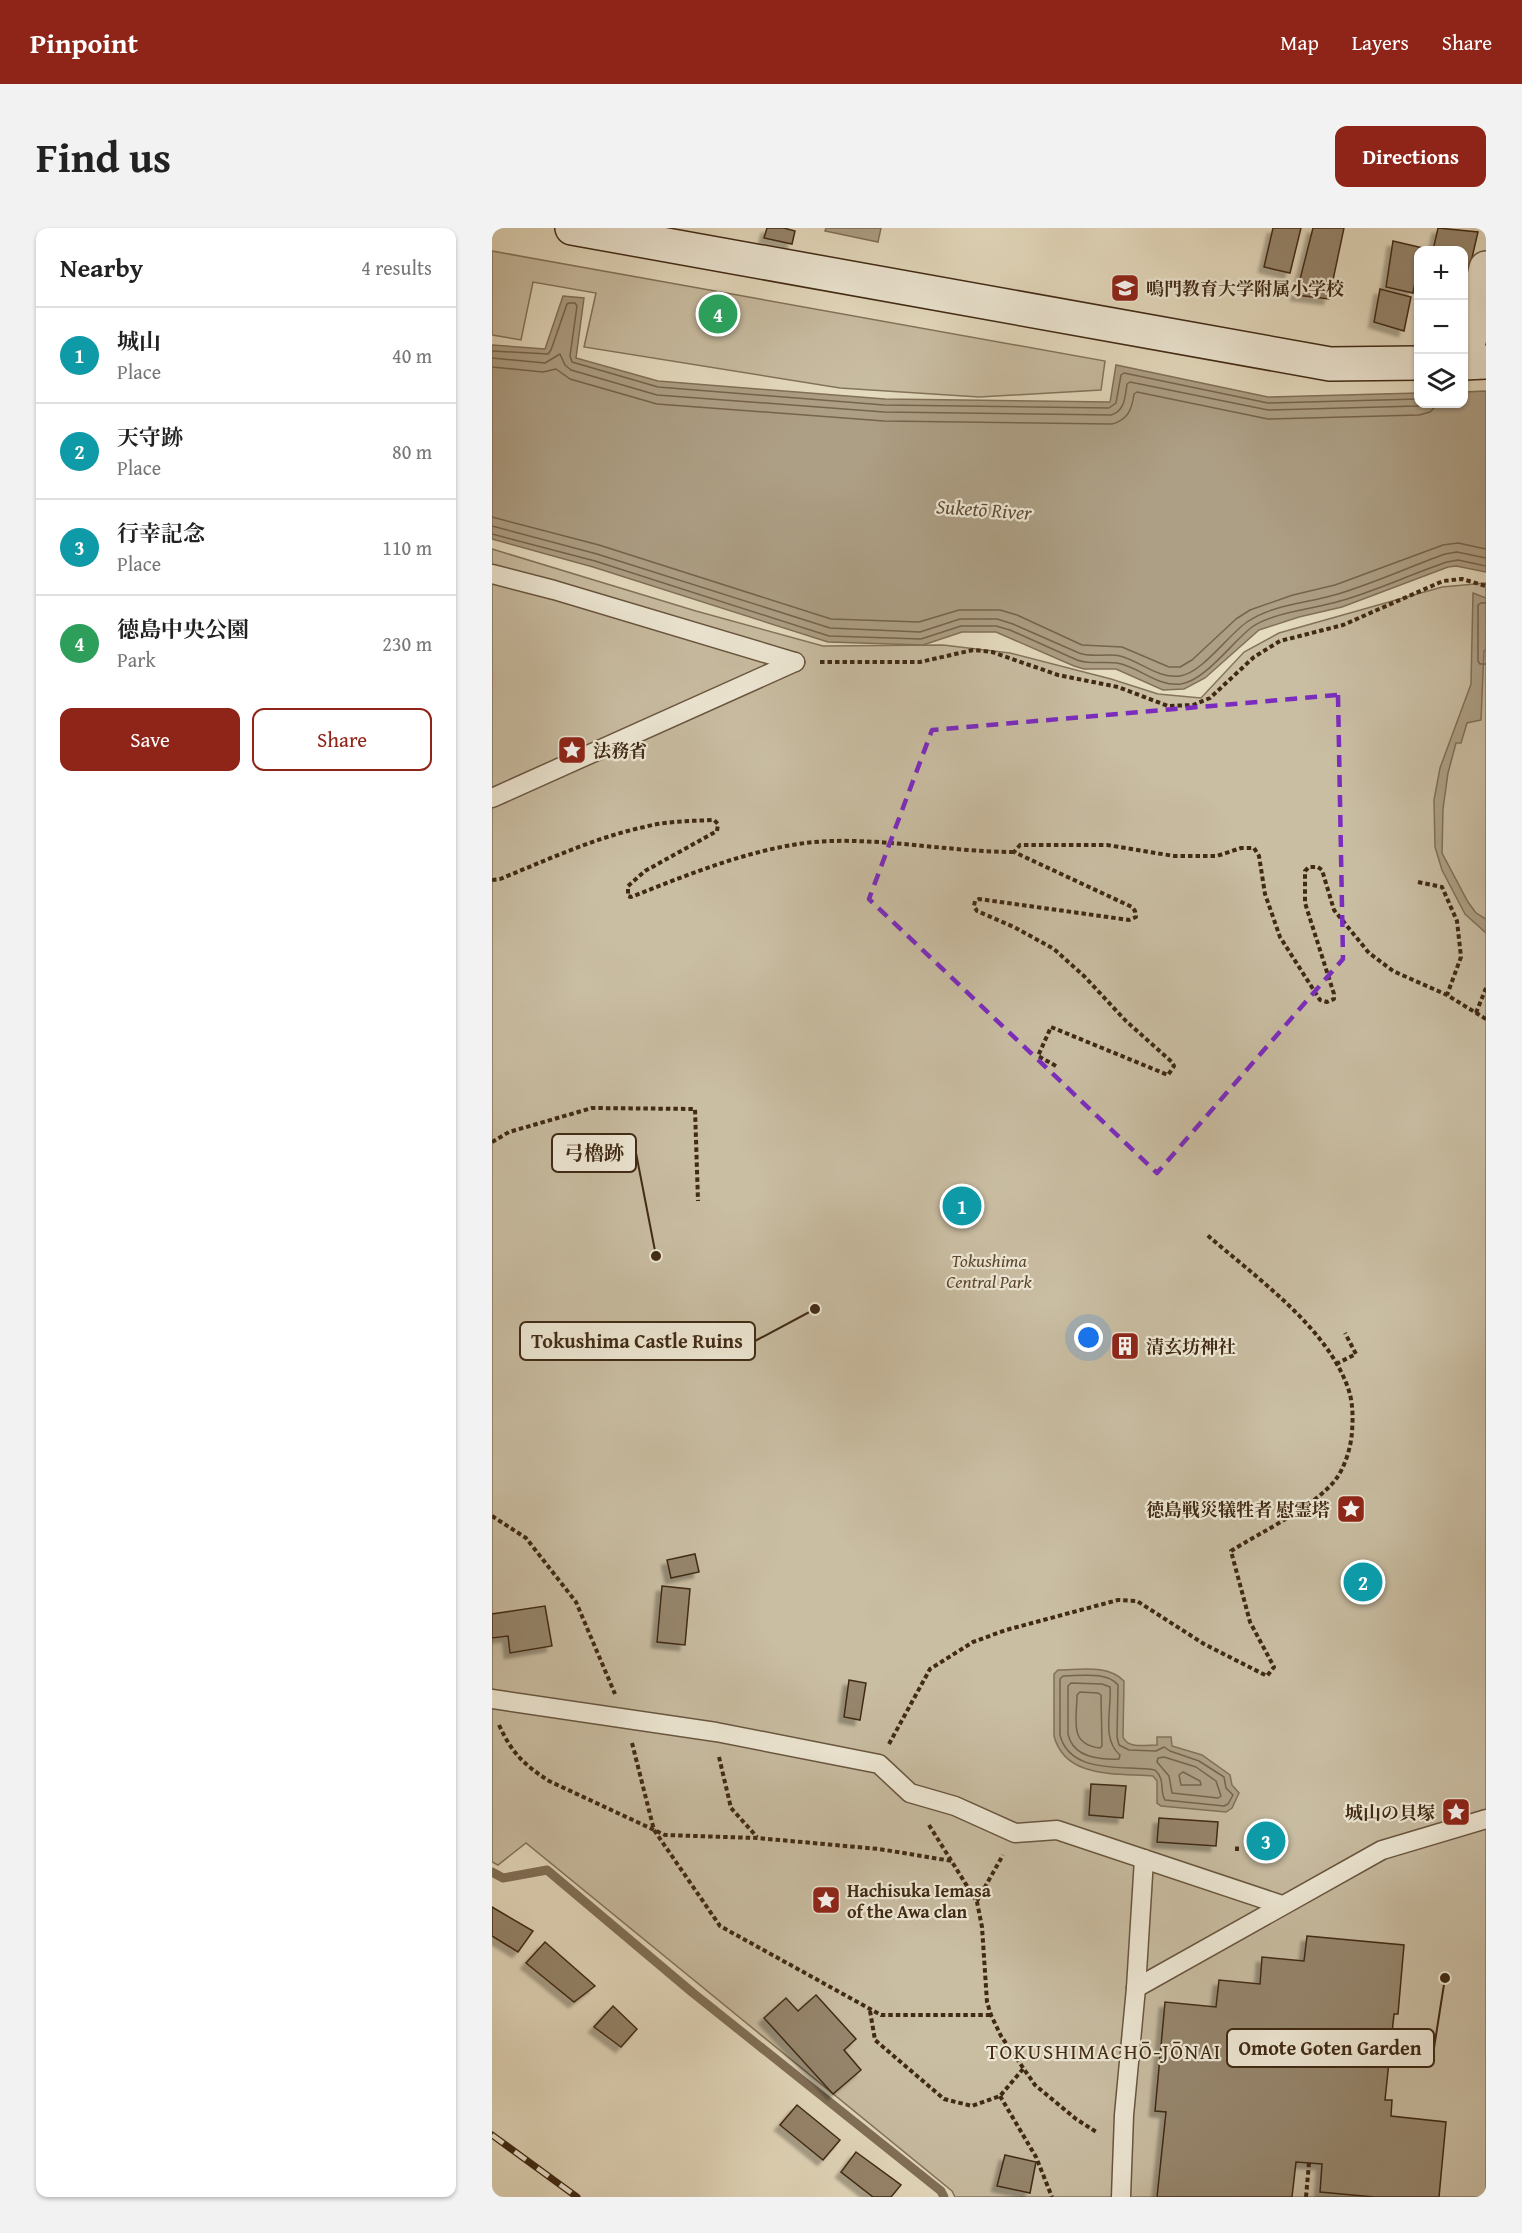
<!DOCTYPE html>
<meta charset="utf-8">
<style>
:root{--surface:#fff;--page:#f2f2f2;--text:#222;--muted:#767676;--line:#e0e0e0;--accent:#8f2418}
body{margin:0;font-family:"Gentium Book Plus","Noto Serif JP",serif;background:var(--page);color:var(--text)}
.controls{position:absolute;right:18px;top:18px;display:grid;overflow:hidden;border-radius:12px;box-shadow:0 2px 4px #0004}
.controls button{width:54px;height:54px;display:grid;place-items:center;padding:0;border:0;border-bottom:2px solid var(--line);background:var(--surface);color:var(--text);font:30px sans-serif}
.you{position:absolute;left:597px;top:1110px;width:21px;height:21px;margin:-15px;border:4px solid #fff;border-radius:50%;background:#1a73e8;box-shadow:0 0 0 9px #1a73e833}
.badge{display:grid;place-items:center;width:39px;height:39px;border-radius:50%;background:var(--accent);color:#fff;font-size:20px;font-weight:700}
.pin{position:absolute;translate:-50% -50%;border:3px solid #fff;box-shadow:0 2px 6px #0006}
.list{margin:0;padding:0;list-style:none}
h2{display:flex;justify-content:space-between;align-items:center;height:78px;margin:0;padding:0 24px;font-size:26px}
h2 small{font-size:20px;font-weight:400;color:var(--muted)}
.list li{display:grid;grid-template-columns:39px 1fr auto;gap:18px;align-items:center;box-sizing:border-box;height:96px;padding:0 24px;border-top:2px solid var(--line)}
.list b{display:block;font-size:22px;white-space:nowrap}
.list p{margin:0;font-size:20px;white-space:nowrap;color:var(--muted)}
.list em{font-size:20px;font-style:normal;color:var(--muted)}
.actions{display:flex;gap:12px;padding:18px 24px}
.actions a{flex:1;padding:14px 0;border:2px solid var(--accent);border-radius:12px;text-align:center;font-size:21px;color:var(--accent)}
.actions .main{background:var(--accent);color:#fff}
.icon{flex:none;width:33px;height:33px;fill:none;stroke:currentColor;stroke-width:2;stroke-linecap:round;stroke-linejoin:round}
.map{position:relative;flex:none;width:994px;height:1969px;overflow:hidden;border-radius:12px}
header{display:flex;align-items:center;gap:36px;box-sizing:border-box;height:84px;padding:0 30px;background:var(--accent);color:#fff}
header strong{font-size:28px}
nav{display:flex;gap:33px;margin-inline-start:auto;font-size:21px}
.intro{display:flex;align-items:center;justify-content:space-between;box-sizing:border-box;height:144px;padding:0 36px}
h1{margin:0;font-size:42px}
.button{padding:15px 27px;border-radius:12px;background:var(--accent);color:#fff;font-size:21px;font-weight:700}
main{display:flex;gap:36px;padding:0 36px}
aside{flex:1;background:var(--surface);border-radius:12px;box-shadow:0 2px 4px #0004}
.map>svg:first-child{display:block}
.green{fill:#c9bda2;stroke:#84745c;stroke-width:1.5}
.water{fill:#ad9f85;stroke:#817058;stroke-width:1.5}
.lines{fill:none;stroke-linecap:round;stroke-linejoin:round}
.shore{stroke:#76644d;stroke-width:1.5}
.stream{stroke:#817058;stroke-width:9}
.building{fill:#96866d;stroke:#402a15;stroke-width:1.5;filter:url(#shadow)}
.lane-casing{stroke:#695640;stroke-width:21}
.street-casing{stroke:#695640;stroke-width:36}
.secondary-casing{stroke:#402a15;stroke-width:36}
.path{stroke:#402a15;stroke-width:4;stroke-dasharray:4.5 3;stroke-linecap:butt}
.lane{stroke:#eee8d5;stroke-width:18}
.street{stroke:#eee8d5;stroke-width:33}
.secondary{stroke:#eee8d5;stroke-width:33}
.rail-casing{stroke:#402a15;stroke-width:7}
.rail{stroke:#eee8d5;stroke-width:4.5;stroke-dasharray:14;stroke-linecap:butt}
.marked{fill:none;stroke:#7b2cbf;stroke-width:4.5;stroke-dasharray:12 8;stroke-linejoin:round}
.labels{text-anchor:middle;dominant-baseline:central;stroke-width:4.5;stroke-linejoin:round;paint-order:stroke}
.poi-label{font-size:18px;font-weight:bold;fill:#402a15;stroke:#eee8d5;text-anchor:start}
.park-label{font-size:18px;font-style:italic;fill:#5b4731;stroke:#eee8d5}
.water-label{font-size:20px;font-style:italic;fill:#614d37;stroke:#eee8d5}
.quarter-label{font-size:21px;letter-spacing:1.5px;fill:#402a15;stroke:#eee8d5}
.leader{fill:none;stroke:#402a15;stroke-width:2}
.callout-dot{fill:#402a15;stroke:#eee8d5;stroke-width:2}
.callout{fill:#eee8d5;stroke:#402a15;stroke-width:2}
.callout-label{font-size:20px;text-anchor:middle;font-weight:bold;fill:#402a15}
</style>
<header>
<strong>Pinpoint</strong>
<nav><a>Map</a><a>Layers</a><a>Share</a></nav>
</header>
<div class="intro"><h1>Find us</h1><a class="button">Directions</a></div>
<main>
<aside>
<h2>Nearby<small>4 results</small></h2>
<ul class="list">
<li><span class="badge" style="background:#0f9aa8">1</span><div><b>城山</b><p>Place</p></div><em>40 m</em></li>
<li><span class="badge" style="background:#0f9aa8">2</span><div><b>天守跡</b><p>Place</p></div><em>80 m</em></li>
<li><span class="badge" style="background:#0f9aa8">3</span><div><b>行幸記念</b><p>Place</p></div><em>110 m</em></li>
<li><span class="badge" style="background:#2e9e5b">4</span><div><b>徳島中央公園</b><p>Park</p></div><em>230 m</em></li>
</ul>
<div class="actions"><a class="main">Save</a><a>Share</a></div>
</aside>
<div class="map">
<svg width="994" height="1969" viewBox="0 0 994 1969">
<defs>
<filter id="shadow"><feDropShadow dx="-5.5" dy="5.5" stdDeviation="1.5" flood-color="#0004"/></filter>
</defs>
<rect width="100%" height="100%" fill="#e5dbbf"/>
<filter id="stains"><feTurbulence type="fractalNoise" baseFrequency=".00333" numOctaves="4"/><feColorMatrix values="0 0 0 0 .2 0 0 0 0 .09 0 0 0 0 .02 0 0 0 .5 -.17"/></filter>
<radialGradient id="worn" r=".72"><stop offset=".6" stop-color="#630" stop-opacity="0"/><stop offset="1" stop-color="#630" stop-opacity=".3"/></radialGradient>
<g class="green">
<path d="M0,23L613,133L609,162L487,169L348,160L92,119L104,65L41,54L29,112L0,107Z"/>
<path d="M0,321L204,383L331,418L451,417L518,425L619,451L666,466L709,470L752,424L787,405L950,359L994,355V1969H463L460,1963L34,1615L6,1637L0,1634Z"/>
</g>
<g class="water">
<path d="M334,0H389L386,14L333,3Z"/>
<path d="M71,68L92,70L84,130L166,153L393,171L618,174L624,137L776,169L926,165V176H972V164L994,163V344L964,338L956,339L850,379L807,389L767,402L713,450L692,461L671,462L624,441H592L582,438L504,404H470L431,417L336,414L101,339L0,311V117L53,121Z"/>
<path d="M981,365L994,370V422L992,423L989,492L975,495L969,515H964L956,545L951,581L950,625L976,674L984,685L994,691V705L973,686L950,642L943,619L942,572L948,540L979,456Z"/>
<path d="M566,1442C587,1442 616,1436 632,1453L631,1509C636,1521 653,1517 665,1517V1509H679L680,1518L710,1527L738,1547L740,1557L747,1565L740,1580L734,1584L669,1578L665,1575V1553L661,1548C625,1545 573,1551 562,1508V1446Z"/>
</g>
<g class="lines">
<g class="shore">
<path d="M0,123L56,126L59,122L75,76L77,75H83L85,78L78,128L80,134L166,159L392,177L617,180L624,175L629,147L632,145L776,175L926,171"/>
<path d="M0,130L53,135L68,126L73,137L79,142L165,167L392,184L619,187C633,183 633,169 635,156L638,154L776,182L925,178L934,176"/>
<path d="M0,139L51,144L64,141L78,151L165,176L392,193L620,196C636,192 640,181 642,166L645,164L776,191L927,187L938,184L946,176"/>
<path d="M0,289L107,317L339,391L427,394L467,382H508L525,387L590,417L630,419L677,439H688L700,432L744,391L758,382L801,367L843,357L951,317L966,315L994,321"/>
<path d="M0,298L105,326L338,400L428,404L468,391H505L521,396L587,425C600,430 615,425 628,428C648,433 666,451 688,448C710,445 736,407 755,394C781,376 817,375 846,366C882,355 917,339 953,326L965,324L994,330"/>
<path d="M0,306L103,333L337,408L429,411L469,398H504L518,402L585,432C598,437 611,433 625,435C648,439 665,459 689,456C714,452 740,414 760,399C782,384 822,381 848,373C884,363 919,346 955,334L966,332L994,338"/>
<path d="M994,375H989L986,377V433L988,436H994"/>
<path d="M571,1448C587,1448 615,1443 626,1457L625,1509L627,1517L637,1522L664,1523L672,1519L678,1523L707,1533L732,1549L734,1560L741,1567L736,1576L732,1578L673,1572C667,1562 674,1552 663,1542C632,1537 578,1547 568,1507V1451Z"/>
<path d="M579,1455L610,1456L618,1459C620,1481 609,1511 628,1527L627,1531C607,1532 581,1529 576,1506V1458Z"/>
<path d="M588,1464L606,1465L609,1467L610,1518L608,1520C576,1516 585,1492 585,1467Z"/>
<path d="M672,1529L704,1539L724,1553L729,1568L726,1570L680,1565L677,1548L665,1534L666,1530Z"/>
<path d="M691,1544L708,1553L709,1557H689L687,1547Z"/>
</g>
<path class="stream" d="M0,1644L11,1650L55,1642L201,1765L449,1963L452,1969"/>
</g>
<g class="building">
<path d="M275,0H292L303,3L300,16L272,10Z"/>
<path d="M781,0H809L798,45L772,39Z"/>
<path d="M821,0H852L837,71L804,67Z"/>
<path d="M946,0L986,4L972,64V22H941Z"/>
<path d="M901,13L931,20L930,22H926V39L921,65L894,59Z"/>
<path d="M888,61L919,69L912,103L882,94Z"/>
<path d="M631,1109L642,1117L635,1125L625,1118Z"/>
<path d="M203,1326L207,1344L179,1350L175,1332Z"/>
<path d="M170,1358L198,1361L193,1417L165,1414Z"/>
<path d="M53,1378L60,1418L18,1425L16,1408L0,1410V1386Z"/>
<path d="M357,1452L374,1455L368,1492L352,1489Z"/>
<path d="M599,1556L634,1558L631,1590L597,1587Z"/>
<path d="M667,1590L726,1594L724,1618L665,1614Z"/>
<path d="M0,1679L41,1703L26,1724L0,1708Z"/>
<path d="M815,1708L912,1717L906,1786H902L893,1872H900L899,1888L954,1894L947,1969H882L828,1964L830,1936L804,1934L800,1969H665L674,1884L663,1883L673,1774L724,1779L727,1752L768,1756L770,1729L812,1733Z"/>
<path d="M53,1714L103,1758L82,1774L34,1735Z"/>
<path d="M324,1767L364,1811L352,1822L369,1842L341,1866L272,1790L294,1770L306,1783Z"/>
<path d="M121,1778L145,1801L129,1819L102,1799Z"/>
<path d="M305,1877L348,1912L331,1932L288,1897Z"/>
<path d="M364,1924L409,1957L399,1969H381L349,1944Z"/>
<path d="M513,1927L544,1934L538,1965L505,1958Z"/>
</g>
<g class="lines">
<g class="lane-casing">
<g id="lane">
<path d="M0,346L62,362L303,434"/>
<path d="M0,570L303,434"/>
<path d="M0,1471L224,1504L387,1536L418,1565L463,1578L523,1605L565,1602L790,1677"/>
<path d="M644,1760L890,1622L994,1591"/>
<path d="M629,1969L632,1887L644,1760L652,1631"/>
</g>
</g>
<g class="street-casing">
<path id="street" d="M972,135L994,40"/>
</g>
<g class="secondary-casing">
<g id="secondary">
<path d="M80,0L838,136L926,135"/>
<path d="M972,135L994,134"/>
</g>
</g>
<g class="path">
<path d="M328,434H428L481,422L500,424L566,447L626,459L676,478L701,477L718,470L762,429L788,413L851,397L951,353L970,351L994,358"/>
<path d="M0,652L8,651C55,632 102,610 152,599C175,593 198,593 222,592L226,596L225,603L153,643L136,658V668L139,669C195,647 253,623 313,615C379,607 454,624 522,624"/>
<path d="M926,654L950,659L965,693L969,729L955,767"/>
<path d="M984,785L994,760"/>
<path d="M564,838L546,828L559,799L676,847L682,838L680,834L634,793L593,749L562,721L522,699L485,683L482,678L483,673L487,671L637,692L644,689L643,683L640,679L522,624L528,617H615L682,628H725L749,620H762L767,628L773,666L788,709L828,772L835,774L842,771V766L813,675V643L817,639H826L830,642L842,682L877,725L901,743L955,767L994,791"/>
<path d="M0,914L17,904L100,880L203,881L206,973"/>
<path d="M844,1136L864,1126L853,1105"/>
<path d="M0,1288L34,1310L84,1374L123,1466"/>
<path d="M7,1497C20,1525 31,1536 57,1553L173,1607L265,1610L387,1621L460,1633"/>
<path d="M140,1515L162,1602L228,1698L389,1787H499"/>
<path d="M397,1516L438,1441L481,1414L514,1402L626,1372L645,1373L712,1416L775,1448L782,1439L758,1394L739,1323C769,1304 824,1278 844,1251C853,1239 859,1219 860,1204C861,1190 861,1176 857,1163C837,1100 762,1048 714,1006"/>
<path d="M227,1529L239,1580L265,1609"/>
<path d="M437,1597L485,1674L490,1699L495,1774L499,1787L509,1808L543,1857L584,1891L606,1905"/>
<path d="M745,1623V1616"/>
<path d="M485,1673L511,1627"/>
<path d="M378,1783L383,1812L452,1871L480,1878L508,1868L531,1841"/>
<path d="M508,1868L544,1929L560,1969"/>
<path d="M814,1969L817,1935"/>
</g>
<use href="#lane" class="lane"/>
<use href="#street" class="street"/>
<use href="#secondary" class="secondary"/>
<g class="rail-casing">
<path id="rail" d="M0,1907L85,1969"/>
</g>
<use href="#rail" class="rail"/>
</g>
<path class="marked" d="M846,467L851,731L665,945L377,671L440,502Z"/>
<defs>
<g id="school-square" transform="scale(1.5)"><rect x="-9" y="-9" width="18" height="18" rx="4" fill="#8f2418" stroke="#eee8d5"/><path d="M0-5L7-2L0 1L-7-2ZM-4 1L0 2.5L4 1V4Q0 6-4 4Z" fill="#fff"/></g>
<g id="sight-square" transform="scale(1.5)"><rect x="-9" y="-9" width="18" height="18" rx="4" fill="#8f2418" stroke="#eee8d5"/><path d="M0-6L1.8-2.2L6-1.7L2.9 1.2L3.7 5.4L0 3.3L-3.7 5.4L-2.9 1.2L-6-1.7L-1.8-2.2Z" fill="#fff"/></g>
<g id="building-square" transform="scale(1.5)"><rect x="-9" y="-9" width="18" height="18" rx="4" fill="#8f2418" stroke="#eee8d5"/><path d="M-4-6H4V6H1V3H-1V6H-4ZM-2.5-4.3h1.7v1.8h-1.7ZM.8-4.3h1.7v1.8H.8ZM-2.5-1h1.7V.8h-1.7ZM.8-1h1.7V.8H.8Z" fill="#fff"/></g>
</defs>
<g fill-rule="evenodd">
<use href="#school-square" x="633" y="60"/>
<use href="#sight-square" x="80" y="522"/>
<use href="#building-square" x="633" y="1118"/>
<use href="#sight-square" x="859" y="1281"/>
<use href="#sight-square" x="964" y="1584"/>
<use href="#sight-square" x="334" y="1672"/>
</g>
<g class="labels">
<g class="poi-label">
<text x="654" y="60">鳴門教育大学附属小学校</text>
<text x="101" y="522">法務省</text>
<text x="654" y="1118">清玄坊神社</text>
<text x="838" y="1281" text-anchor="end">徳島戦災犠牲者 慰霊塔</text>
<text x="943" y="1584" text-anchor="end">城山の貝塚</text>
<text x="355" y="1662">Hachisuka Iemasa<tspan x="355" dy="21">of the Awa clan</tspan></text>
</g>
<g class="park-label">
<text x="497" y="1032">Tokushima<tspan x="497" dy="21">Central Park</tspan></text>
</g>
<g class="water-label">
<text transform="translate(492 281) rotate(4)">Suketō River</text>
</g>
<g class="quarter-label">
<text x="612" y="1823">TOKUSHIMACHŌ-JŌNAI</text>
</g>
</g>
<path class="leader" d="M164 1028L144 925M323 1081L263 1113M953 1750L942 1820"/>
<g class="callout-dot">
<circle cx="164" cy="1028" r="6"/>
<circle cx="323" cy="1081" r="6"/>
<circle cx="953" cy="1750" r="6"/>
</g>
<g class="callout">
<rect x="60" y="906" width="84" height="38" rx="6"/>
<rect x="28" y="1094" width="235" height="38" rx="6"/>
<rect x="735" y="1801" width="207" height="38" rx="6"/>
</g>
<g class="callout-label">
<text x="102" y="932">弓櫓跡</text>
<text x="145" y="1120">Tokushima Castle Ruins</text>
<text x="838" y="1827">Omote Goten Garden</text>
</g>
<rect width="100%" height="100%" filter="url(#stains)"/>
<rect width="100%" height="100%" fill="url(#worn)"/>
</svg>
<div class="controls">
<button>+</button>
<button>−</button>
<button><svg class="icon" aria-label="layers" viewBox="0 0 24 24"><path d="M12 4l9 5-9 5-9-5zM3 14l9 5 9-5"/></svg></button>
</div>
<div class="you"></div>
<div class="pin badge" style="left:470px;top:978px;background:#0f9aa8">1</div>
<div class="pin badge" style="left:871px;top:1354px;background:#0f9aa8">2</div>
<div class="pin badge" style="left:774px;top:1613px;background:#0f9aa8">3</div>
<div class="pin badge" style="left:226px;top:86px;background:#2e9e5b">4</div>
</div>
</main>
